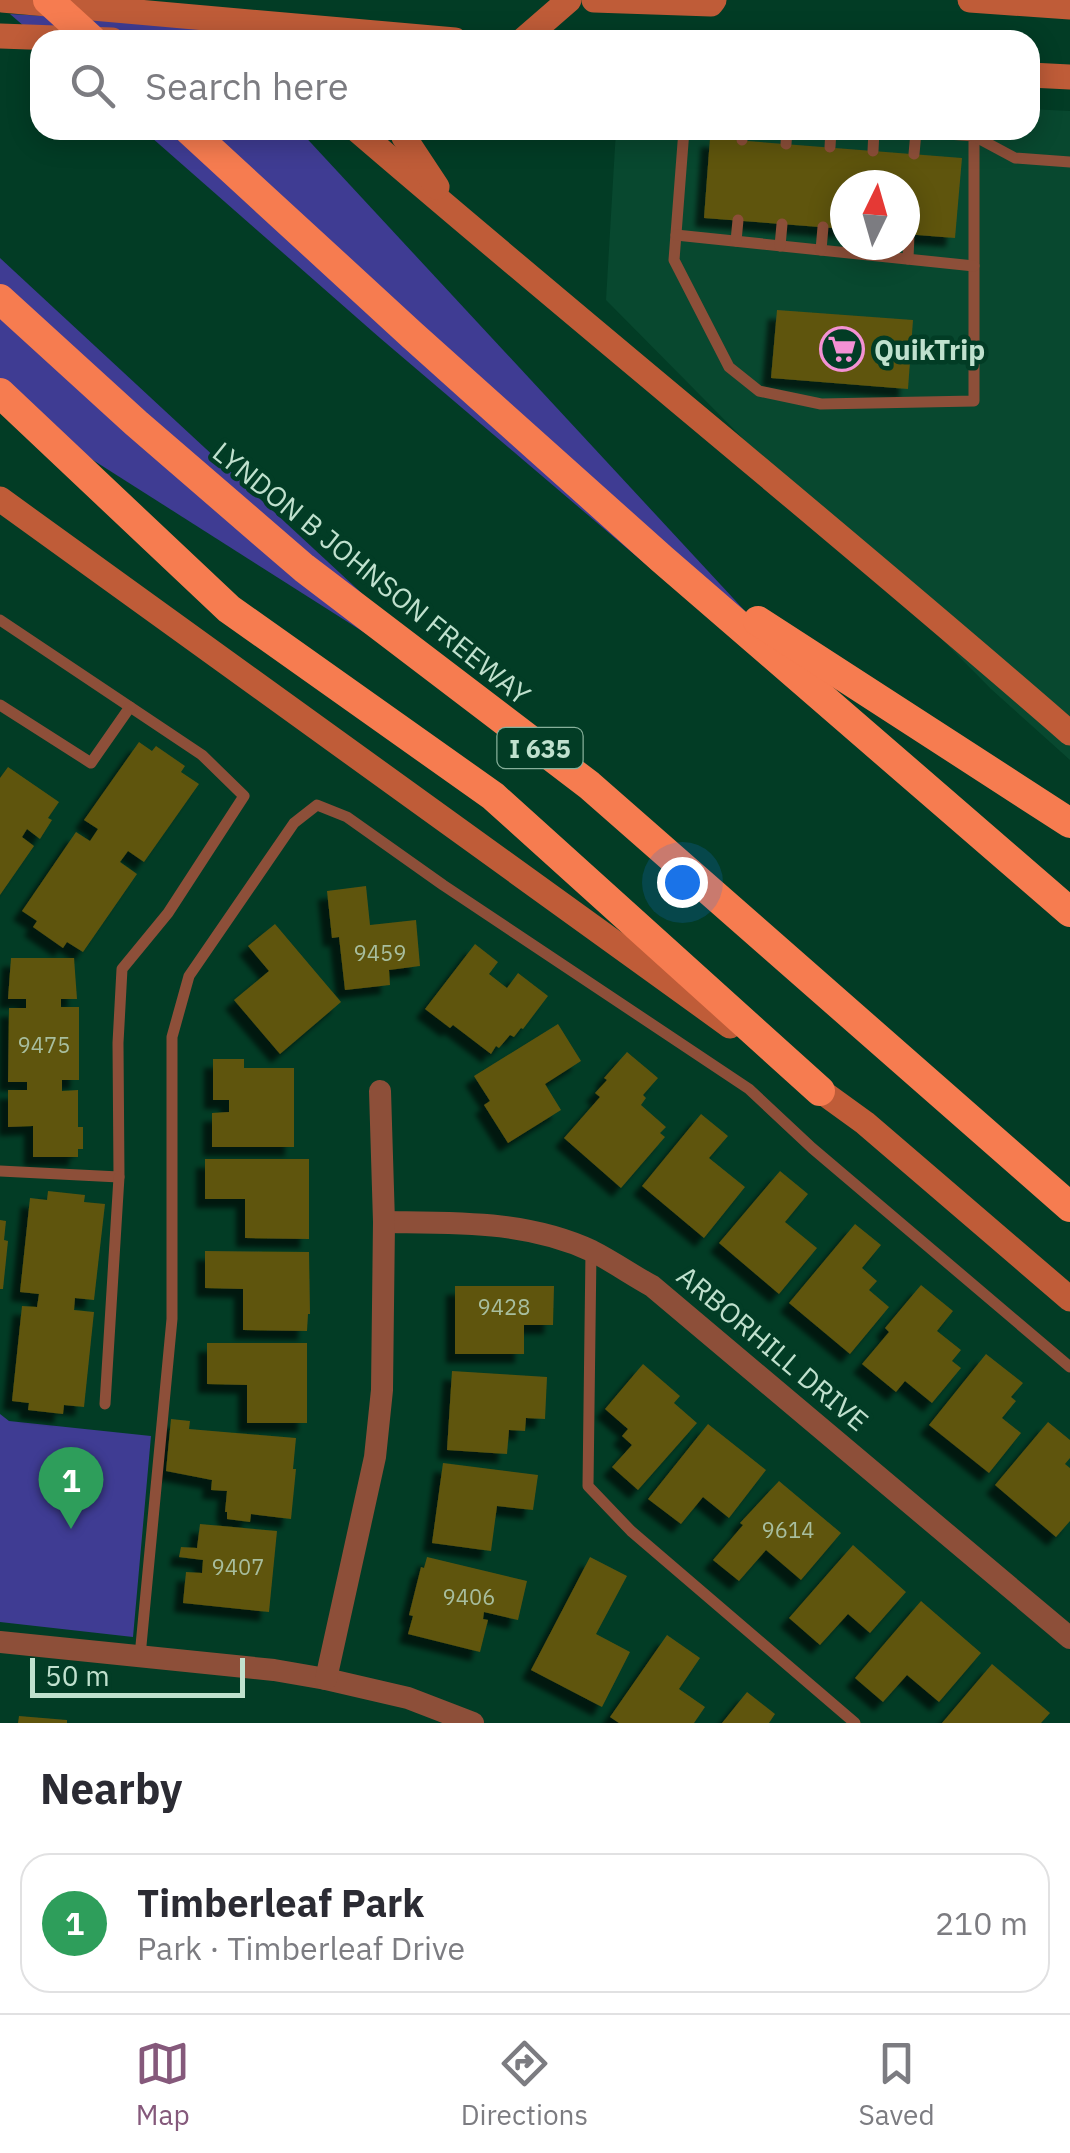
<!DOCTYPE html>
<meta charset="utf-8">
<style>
:root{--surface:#fff;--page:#f7f7f7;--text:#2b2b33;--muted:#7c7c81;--line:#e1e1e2;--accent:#85597b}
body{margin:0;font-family:"IBM Plex Sans",sans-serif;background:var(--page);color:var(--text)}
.compass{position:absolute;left:830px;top:170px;width:90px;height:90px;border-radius:50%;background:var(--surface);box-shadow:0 5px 25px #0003;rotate:5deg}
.scale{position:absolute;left:30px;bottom:25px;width:215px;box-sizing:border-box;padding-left:10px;border:5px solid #c0e1ce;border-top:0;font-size:28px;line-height:35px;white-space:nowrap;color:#c0e1ce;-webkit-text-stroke:8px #023c25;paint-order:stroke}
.you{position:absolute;left:682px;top:882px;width:35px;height:35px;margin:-25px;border:8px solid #fff;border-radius:50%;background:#1a73e8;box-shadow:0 0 0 15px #1a73e833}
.badge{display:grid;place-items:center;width:65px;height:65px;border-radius:50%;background:var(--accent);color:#fff;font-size:32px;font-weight:700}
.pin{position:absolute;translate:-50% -82px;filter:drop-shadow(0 2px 5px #0008)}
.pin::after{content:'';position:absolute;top:52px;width:35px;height:30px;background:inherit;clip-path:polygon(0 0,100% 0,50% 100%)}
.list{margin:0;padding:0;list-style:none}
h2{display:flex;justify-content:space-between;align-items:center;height:130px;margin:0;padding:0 40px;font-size:42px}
h2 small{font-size:32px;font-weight:400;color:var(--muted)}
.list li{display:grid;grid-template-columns:65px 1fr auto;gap:30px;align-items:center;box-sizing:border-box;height:140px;margin:0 20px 20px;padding:0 20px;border:2px solid var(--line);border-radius:30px}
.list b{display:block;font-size:38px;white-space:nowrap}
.list p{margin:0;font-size:32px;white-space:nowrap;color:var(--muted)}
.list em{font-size:32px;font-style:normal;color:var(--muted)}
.icon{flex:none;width:55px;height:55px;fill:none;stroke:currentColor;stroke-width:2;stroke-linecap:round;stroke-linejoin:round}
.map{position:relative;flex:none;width:1070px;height:1723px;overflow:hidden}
.search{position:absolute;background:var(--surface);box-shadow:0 5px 25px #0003;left:30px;right:30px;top:30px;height:110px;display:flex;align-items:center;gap:25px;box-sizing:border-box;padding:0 35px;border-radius:30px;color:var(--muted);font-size:38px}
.sheet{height:290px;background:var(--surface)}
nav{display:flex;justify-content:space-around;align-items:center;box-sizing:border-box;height:140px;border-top:2px solid var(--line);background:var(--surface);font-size:28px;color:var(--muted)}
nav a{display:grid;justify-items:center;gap:5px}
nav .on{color:var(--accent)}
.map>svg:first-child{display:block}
.built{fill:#08482f;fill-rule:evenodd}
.green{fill:#3f3c93}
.building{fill:#5f5410;filter:url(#shadow)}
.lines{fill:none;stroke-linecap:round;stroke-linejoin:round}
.lane{stroke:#8d4f39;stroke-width:11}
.street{stroke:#8d4f39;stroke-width:22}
.secondary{stroke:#bf5c38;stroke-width:25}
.highway{stroke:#f67c50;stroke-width:30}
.labels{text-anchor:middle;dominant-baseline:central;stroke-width:9;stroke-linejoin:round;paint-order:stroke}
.number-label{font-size:22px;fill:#a8be9e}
.shield{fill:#023c25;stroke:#87b09b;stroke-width:2.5}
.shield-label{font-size:25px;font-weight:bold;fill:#c0e1ce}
.poi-label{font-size:28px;font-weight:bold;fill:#c0e1ce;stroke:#023c25;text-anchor:start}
.street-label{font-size:28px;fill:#c0e1ce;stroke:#023c25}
</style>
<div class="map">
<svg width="1070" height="1723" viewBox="0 0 1070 1723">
<defs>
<filter id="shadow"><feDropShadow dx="-9" dy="9" stdDeviation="2.5" flood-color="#0009"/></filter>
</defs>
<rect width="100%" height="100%" fill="#023c25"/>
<path class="built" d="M1030,109L1070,111V760L991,689L606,300L616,130H1030ZM845,185H905V245H845Z"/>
<g class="green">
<path d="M10,14L201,25L215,40H40Z"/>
<path d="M143,130H299L912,791L380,338Z"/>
<path d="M0,258L491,713L0,401Z"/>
<path d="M0,1414L9,1421L151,1436L133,1637L0,1622Z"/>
</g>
<g class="building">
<path d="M710,138L962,158L955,238L905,234V185H845V229L704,218Z"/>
<path d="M777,310L913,320L908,389L771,378Z"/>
<path d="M139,742L152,751L156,746L185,766L181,772L199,784L144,862L128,851L120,862L137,874L83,952L67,942L63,948L33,927L37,921L22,911L76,832L90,841L98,829L84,820Z"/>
<path d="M8,767L59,802L48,818L52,820L40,839L27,829L22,837L34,846L0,895V778Z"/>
<path d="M366,886L370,925L416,920L420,966L389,970L390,985L345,990L339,937L332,938L327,891Z"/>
<path d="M275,924L341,1002L280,1054L234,1000L269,971L248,946Z"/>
<path d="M475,944L498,962L489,974L507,988L518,973L548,996L523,1029L521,1028L514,1037L510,1035L499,1048L496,1046L491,1054L453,1025L450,1028L425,1009Z"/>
<path d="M11,958H74L77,999H61V1007H79V1080H62V1091L78,1090V1127H83V1149H78V1157H33V1126L8,1127V1090H27V1082H8L9,1008H26V999H8Z"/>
<path d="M558,1024L581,1061L545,1084L561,1110L508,1143L484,1105L490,1101L474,1076Z"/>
<path d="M627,1052L658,1078L643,1095L646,1098L641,1105L666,1127L660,1133L665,1137L621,1188L564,1138L600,1097L595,1093L607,1080L604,1078Z"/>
<path d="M213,1059H244V1068H294V1147H212V1113L229,1112V1100H213Z"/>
<path d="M701,1114L728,1136L709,1158L745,1187L704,1238L642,1186Z"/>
<path d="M205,1159H309V1239L245,1238V1199H205Z"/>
<path d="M780,1171L808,1194L785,1222L817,1248L779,1294L719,1243Z"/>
<path d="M48,1191L85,1195L84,1202L105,1204L94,1300L75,1298L74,1310L94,1312L84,1407L64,1405L63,1414L28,1410L29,1403L12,1401L22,1306L37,1307L39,1294L20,1292L30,1198L47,1200Z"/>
<path d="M0,1220L6,1221L4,1240L8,1241L3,1289H0Z"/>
<path d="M855,1224L881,1245L862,1268L877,1281L869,1290L889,1307L850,1354L789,1303Z"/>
<path d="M205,1251L309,1252L310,1314H308L307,1331L243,1330V1289L205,1288Z"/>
<path d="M921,1285L953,1311L937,1331L961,1350L952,1361L961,1368L932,1403L905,1381L896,1392L862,1364L889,1332L885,1328Z"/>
<path d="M455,1286H554L553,1325H524V1354H455Z"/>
<path d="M207,1343H307V1423H247V1385L207,1384Z"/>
<path d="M986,1354L1023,1383L1011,1397L1016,1401L1002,1418L1021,1433L989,1473L929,1425Z"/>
<path d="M643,1364L680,1396L674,1403L697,1423L638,1490L612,1467L632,1445L622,1436L628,1429L605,1409Z"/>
<path d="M452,1371L547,1377L545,1419L526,1418L525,1431L509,1430L507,1454L447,1450Z"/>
<path d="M171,1419L190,1421L189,1429L296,1438L293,1469H296L291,1519L251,1514L250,1522L227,1519V1512H225L227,1491L211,1490L212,1480L166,1471Z"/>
<path d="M1048,1422L1070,1440V1458L1065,1464L1070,1468V1521L1056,1537L995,1485Z"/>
<path d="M708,1424L766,1470L729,1518L703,1497L681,1524L648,1499Z"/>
<path d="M443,1463L538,1475L533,1510L497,1506L491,1551L432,1543Z"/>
<path d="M779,1481L841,1533L801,1580L766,1550L739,1581L713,1560L743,1525L740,1523Z"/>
<path d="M200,1524L277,1531L269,1612L183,1603L186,1572L202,1573L203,1560L179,1557L181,1547L197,1548Z"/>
<path d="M853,1545L906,1592L870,1633L848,1614L820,1645L789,1618Z"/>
<path d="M427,1557L527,1581L518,1620L484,1612L483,1619L488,1620L480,1652L408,1634L413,1616L409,1615L421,1567L424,1568Z"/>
<path d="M590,1557L627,1576L596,1634L630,1652L602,1707L531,1670Z"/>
<path d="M921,1601L981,1653L939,1702L907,1675L883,1702L855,1678Z"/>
<path d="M667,1635L700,1658L679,1689L705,1707L694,1723H619L610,1717Z"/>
<path d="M992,1664L1050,1713L1041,1723H942Z"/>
<path d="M747,1692L775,1714L769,1723H722Z"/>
<path d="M19,1716L67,1720V1723H18Z"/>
</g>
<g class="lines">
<g class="lane">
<path d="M684,130L674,260L729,367L759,391L821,404L974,401V136L895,130"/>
<path d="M974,130V136L1015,158L1070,162"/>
<path d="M742,140L744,130"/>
<path d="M786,144L787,130"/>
<path d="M830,147L831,130"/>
<path d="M873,151L874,130"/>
<path d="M914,154L916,132"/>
<path d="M676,235L974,266"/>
<path d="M736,241L738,220"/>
<path d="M780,246L782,224"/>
<path d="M821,250L823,227"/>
<path d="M908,259L909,234"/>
<path d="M0,620L202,755L244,796L168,913L122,969L118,1043L119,1177L0,1171"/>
<path d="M0,705L91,763L130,707"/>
<path d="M591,1251L588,1486L631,1531L855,1723"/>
<path d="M105,1404L119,1177"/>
<path d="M140,1656L172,1319V1037L189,976L294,823L317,805L347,817L443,885L749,1089L812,1148L1070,1367"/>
</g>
<g class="street">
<path d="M384,1222C454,1223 526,1220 592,1251C612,1261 632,1275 652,1286L1070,1638"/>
<path d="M0,1642L274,1670L326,1679L408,1698L473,1723"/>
<path d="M326,1679L375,1457L382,1390L384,1222L380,1091"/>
</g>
<g class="secondary">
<path d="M2,0L455,40"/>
<path d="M594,0L711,4L714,0"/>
<path d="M970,0L1070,7"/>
<path d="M0,36L112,40"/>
<path d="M523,40L569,0"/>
<path d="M1030,75L1070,77"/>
<path d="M357,130C593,333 835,528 1070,733"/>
<path d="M402,130L404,137L437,187"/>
<path d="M0,499L730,1026"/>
<path d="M807,1081L865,1123L1070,1299"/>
</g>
<g class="highway">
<path d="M48,0L92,40"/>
<path d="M189,130L412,335L662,559L1070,912"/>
<path d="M0,299L136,423L304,568L589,785L1070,1207"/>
<path d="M0,393L229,609L493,796L820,1091"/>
<path d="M758,621L1070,823"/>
</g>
</g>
<defs>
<g id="supermarket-ring" transform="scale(2.25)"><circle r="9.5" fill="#023c25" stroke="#f491d4" stroke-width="1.5"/><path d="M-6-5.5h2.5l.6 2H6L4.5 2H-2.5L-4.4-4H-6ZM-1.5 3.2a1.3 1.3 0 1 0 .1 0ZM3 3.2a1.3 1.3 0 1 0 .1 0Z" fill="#f491d4"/></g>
</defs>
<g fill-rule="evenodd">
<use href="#supermarket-ring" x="842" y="349"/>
</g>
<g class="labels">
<g class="number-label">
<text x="380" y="952">9459</text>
<text x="44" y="1044">9475</text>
<text x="504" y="1306">9428</text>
<text x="788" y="1529">9614</text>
<text x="238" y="1566">9407</text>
<text x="469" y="1596">9406</text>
</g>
<rect class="shield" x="497.5" y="728" width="85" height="40" rx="8"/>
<g class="shield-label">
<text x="540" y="748">I 635</text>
</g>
<g class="poi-label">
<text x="874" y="349">QuikTrip</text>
</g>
<g class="street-label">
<text transform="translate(372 573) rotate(39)">LYNDON B JOHNSON FREEWAY</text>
<text transform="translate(773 1348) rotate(40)">ARBORHILL DRIVE</text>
</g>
</g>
</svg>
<svg class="compass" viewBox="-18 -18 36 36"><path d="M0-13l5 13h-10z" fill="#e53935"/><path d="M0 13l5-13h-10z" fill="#7c7c81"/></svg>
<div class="scale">50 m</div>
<div class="you"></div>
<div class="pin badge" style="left:71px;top:1529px;background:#2e9e5b">1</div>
<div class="search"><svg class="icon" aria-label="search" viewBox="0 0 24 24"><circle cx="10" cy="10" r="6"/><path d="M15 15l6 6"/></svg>Search here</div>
</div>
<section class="sheet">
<h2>Nearby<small></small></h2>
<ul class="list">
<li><span class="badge" style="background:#2e9e5b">1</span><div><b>Timberleaf Park</b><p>Park · Timberleaf Drive</p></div><em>210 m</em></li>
</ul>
</section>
<nav>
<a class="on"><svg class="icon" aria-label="map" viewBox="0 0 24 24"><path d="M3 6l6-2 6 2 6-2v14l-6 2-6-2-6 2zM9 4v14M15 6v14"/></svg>Map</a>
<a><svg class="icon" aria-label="directions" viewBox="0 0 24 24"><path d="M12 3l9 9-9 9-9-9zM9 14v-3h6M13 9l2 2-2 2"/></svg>Directions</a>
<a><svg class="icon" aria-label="saved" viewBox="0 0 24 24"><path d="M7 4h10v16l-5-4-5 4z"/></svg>Saved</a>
</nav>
